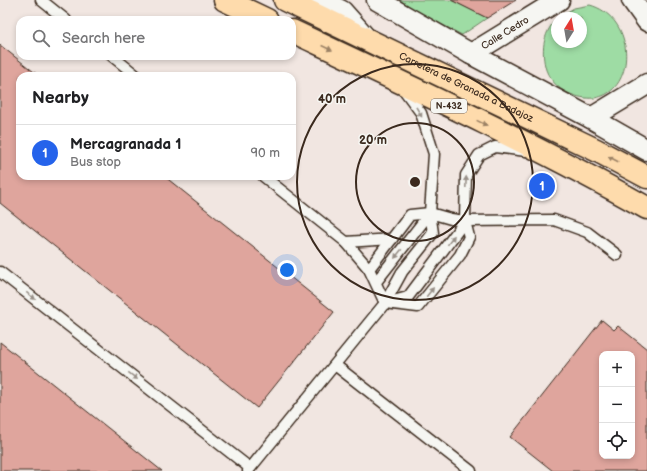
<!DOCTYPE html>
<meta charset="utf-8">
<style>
:root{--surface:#fff;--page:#f2f2f2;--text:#202124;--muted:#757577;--line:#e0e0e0;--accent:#2563eb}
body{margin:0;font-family:"Balsamiq Sans",sans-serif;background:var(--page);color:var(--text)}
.controls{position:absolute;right:12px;bottom:12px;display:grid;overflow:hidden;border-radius:8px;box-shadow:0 2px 6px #0003}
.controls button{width:36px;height:36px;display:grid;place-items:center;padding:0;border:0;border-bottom:1px solid var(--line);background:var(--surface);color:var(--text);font:20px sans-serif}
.compass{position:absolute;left:551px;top:12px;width:36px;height:36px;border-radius:50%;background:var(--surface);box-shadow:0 2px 6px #0003;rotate:11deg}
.you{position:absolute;left:287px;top:270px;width:14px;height:14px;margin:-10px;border:3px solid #fff;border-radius:50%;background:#1a73e8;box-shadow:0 0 0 6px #1a73e833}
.badge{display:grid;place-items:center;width:26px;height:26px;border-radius:50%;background:var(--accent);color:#fff;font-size:13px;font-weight:700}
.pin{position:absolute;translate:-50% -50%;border:2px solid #fff;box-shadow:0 1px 4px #0006}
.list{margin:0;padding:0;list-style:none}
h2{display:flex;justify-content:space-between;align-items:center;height:52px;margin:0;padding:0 16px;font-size:17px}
h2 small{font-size:13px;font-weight:400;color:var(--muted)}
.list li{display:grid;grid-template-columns:26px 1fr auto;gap:12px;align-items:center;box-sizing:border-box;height:56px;padding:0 16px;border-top:1px solid var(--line)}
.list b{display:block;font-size:15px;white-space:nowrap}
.list p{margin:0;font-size:13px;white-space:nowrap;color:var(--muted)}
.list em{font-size:13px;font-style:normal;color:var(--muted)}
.icon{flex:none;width:22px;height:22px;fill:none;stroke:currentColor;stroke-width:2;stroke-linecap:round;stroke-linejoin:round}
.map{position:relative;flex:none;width:647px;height:471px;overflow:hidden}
.search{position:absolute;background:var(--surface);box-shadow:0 2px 6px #0003;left:16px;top:16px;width:280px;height:44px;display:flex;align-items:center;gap:10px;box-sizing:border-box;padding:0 14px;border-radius:12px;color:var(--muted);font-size:15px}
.panel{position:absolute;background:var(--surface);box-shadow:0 2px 6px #0003;left:16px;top:72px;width:280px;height:108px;border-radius:12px}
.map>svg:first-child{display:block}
.green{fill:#9edca4;stroke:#6c8361}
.building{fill:#dfa59d;stroke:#3b2a1e;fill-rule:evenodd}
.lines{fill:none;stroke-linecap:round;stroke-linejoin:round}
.lane-casing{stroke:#3b2a1e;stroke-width:13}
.street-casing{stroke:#3b2a1e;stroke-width:23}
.highway-casing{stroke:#3b2a1e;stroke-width:25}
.lane{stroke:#f6f6f2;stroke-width:10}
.street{stroke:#f6f6f2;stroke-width:20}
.highway{stroke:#fedbac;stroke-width:22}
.oneway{fill:#9c8265}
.oneway2{fill:#989088}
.ring{fill:none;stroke:#3b2a1e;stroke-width:2}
.labels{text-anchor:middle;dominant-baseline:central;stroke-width:3;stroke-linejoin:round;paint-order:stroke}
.shield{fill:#f6f6f2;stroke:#73675e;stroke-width:1}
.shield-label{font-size:9px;font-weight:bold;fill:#3b2a1e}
.street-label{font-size:10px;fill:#3b2a1e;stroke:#f6f6f2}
.centre{fill:#3b2a1e;stroke:#f6f6f2;stroke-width:2}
.ring-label{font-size:12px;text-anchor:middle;font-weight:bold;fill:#3b2a1e;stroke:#f6f6f2;stroke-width:3;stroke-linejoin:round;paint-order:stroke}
</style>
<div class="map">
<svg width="647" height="471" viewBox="0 0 647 471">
<rect width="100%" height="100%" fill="#f1e6e1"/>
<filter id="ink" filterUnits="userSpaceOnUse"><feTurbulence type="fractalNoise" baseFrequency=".025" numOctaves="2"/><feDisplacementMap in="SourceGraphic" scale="8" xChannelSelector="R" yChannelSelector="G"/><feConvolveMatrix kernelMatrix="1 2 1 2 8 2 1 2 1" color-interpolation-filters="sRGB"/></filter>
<g filter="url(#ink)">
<g class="green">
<path d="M399,0H451L487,18L462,35L418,12Z"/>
<path d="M590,5C647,21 633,122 568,93C558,89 547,77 545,66C541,48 544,32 557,18V42H581V18H557L574,8Z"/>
</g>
<g class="building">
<path d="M451,0H516L487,18Z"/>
<path d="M0,45L39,76H20V176H164L334,312L257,408L0,203Z"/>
<path d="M602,320L614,330L618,326L647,349V471H553L510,437ZM602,354H632V456H602Z"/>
<path d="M0,342L162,471H0Z"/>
</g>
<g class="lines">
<g class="lane-casing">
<g id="lane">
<path d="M41,0L66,20"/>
<path d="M112,56L137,76"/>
<path d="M263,176L346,242L369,269L385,303"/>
<path d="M346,242L392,239"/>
<path d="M369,269L410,215L430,213L451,219L465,221L554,220L587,232L617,255"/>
<path d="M0,272L250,468"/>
<path d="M376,282L430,213"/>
<path d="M389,302L408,297L465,221"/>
<path d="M385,303L418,307L460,255L469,237L465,221L466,175L479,155L495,147L526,151"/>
<path d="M335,365L471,471"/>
<path d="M248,471L385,303L402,272L433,233L430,213L434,154L421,113L404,90"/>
</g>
</g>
<g class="street-casing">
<g id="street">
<path d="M320,0L342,11L366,38"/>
<path d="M377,0L471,54L591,118L647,150"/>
<path d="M632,0L647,21"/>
<path id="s1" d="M471,54L559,0"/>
<path d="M591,118L647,84"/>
</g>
</g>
<g class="highway-casing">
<g id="highway">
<path d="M225,0L267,20"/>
<path id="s2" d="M285,0L596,150L647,177"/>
<path d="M292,31C411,87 532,143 647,208"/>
</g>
</g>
<use href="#lane" class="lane"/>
<use href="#street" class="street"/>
<use href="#highway" class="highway"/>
</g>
<defs><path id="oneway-solid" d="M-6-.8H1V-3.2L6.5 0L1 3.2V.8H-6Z"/></defs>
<g class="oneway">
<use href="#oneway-solid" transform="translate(327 48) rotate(25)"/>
<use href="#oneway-solid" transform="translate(482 123) rotate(26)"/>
<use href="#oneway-solid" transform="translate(613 159) rotate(-152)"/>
</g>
<g class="oneway2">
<use href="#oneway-solid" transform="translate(419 112) rotate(60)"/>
<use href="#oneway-solid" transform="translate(466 182) rotate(-88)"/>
<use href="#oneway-solid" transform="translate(451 240) rotate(-54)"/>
<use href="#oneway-solid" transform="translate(398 254) rotate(128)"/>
<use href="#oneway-solid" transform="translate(430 292) rotate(-51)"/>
<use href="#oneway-solid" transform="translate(31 296) rotate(38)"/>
<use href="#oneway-solid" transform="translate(133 376) rotate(38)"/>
</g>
</g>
<g class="ring">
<circle cx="415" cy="182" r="59"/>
<circle cx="415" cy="182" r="118"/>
</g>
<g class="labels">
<rect class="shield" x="431" y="99" width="36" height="14" rx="3"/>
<g class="shield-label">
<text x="449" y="106">N-432</text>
</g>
<g class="street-label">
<text stroke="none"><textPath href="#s1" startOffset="40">Calle Cedro</textPath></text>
<text stroke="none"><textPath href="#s2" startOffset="201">Carretera de Granada a Badajoz</textPath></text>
</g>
</g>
<circle cx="415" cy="182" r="6" class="centre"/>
<g class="ring-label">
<text x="332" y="103">40 m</text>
<text x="373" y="144">20 m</text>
</g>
</svg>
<div class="controls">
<button>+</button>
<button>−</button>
<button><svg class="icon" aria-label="locate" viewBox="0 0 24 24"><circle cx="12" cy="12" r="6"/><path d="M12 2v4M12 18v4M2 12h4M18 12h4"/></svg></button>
</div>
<svg class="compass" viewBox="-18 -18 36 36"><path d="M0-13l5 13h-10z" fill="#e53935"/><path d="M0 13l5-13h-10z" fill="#757577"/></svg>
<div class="you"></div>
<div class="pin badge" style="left:542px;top:186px">1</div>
<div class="search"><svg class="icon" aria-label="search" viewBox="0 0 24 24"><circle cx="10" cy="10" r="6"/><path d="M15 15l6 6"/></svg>Search here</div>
<section class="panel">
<h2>Nearby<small></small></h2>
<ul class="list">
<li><span class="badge">1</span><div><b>Mercagranada 1</b><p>Bus stop</p></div><em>90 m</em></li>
</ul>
</section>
</div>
